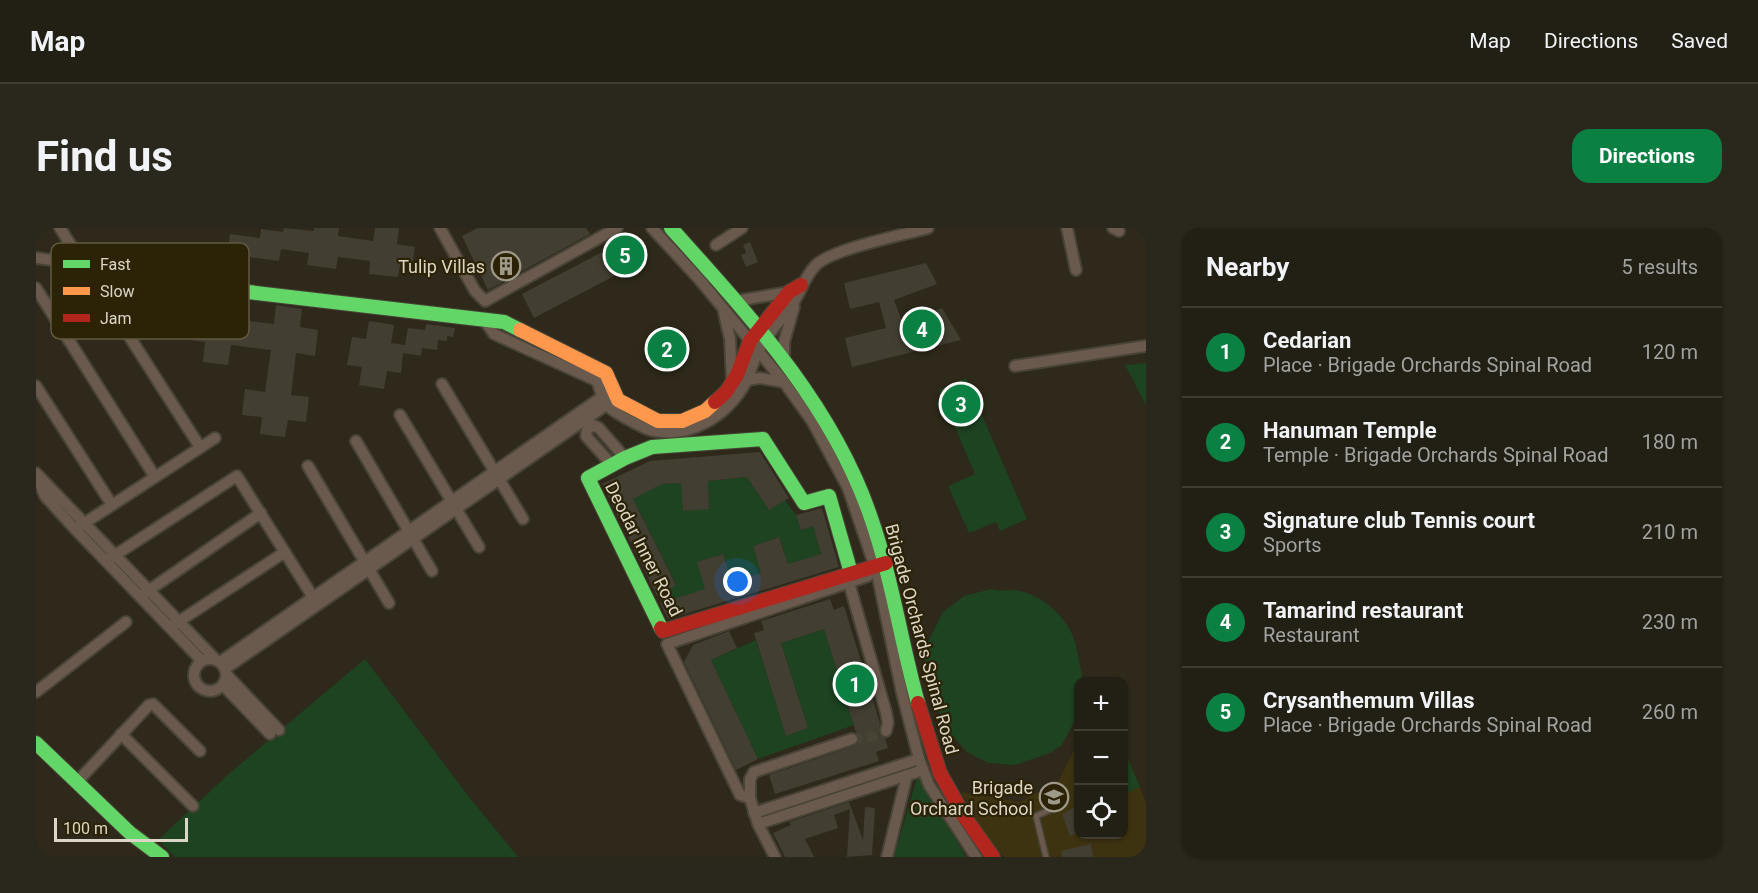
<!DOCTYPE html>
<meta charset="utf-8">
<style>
:root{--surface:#221f14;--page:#2a271d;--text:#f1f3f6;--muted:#a2a2a0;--line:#3f3d34;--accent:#0b8043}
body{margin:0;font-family:Roboto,sans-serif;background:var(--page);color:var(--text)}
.controls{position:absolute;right:18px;bottom:18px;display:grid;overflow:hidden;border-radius:12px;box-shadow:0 2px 4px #0004}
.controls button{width:54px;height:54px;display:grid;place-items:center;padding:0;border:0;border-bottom:2px solid var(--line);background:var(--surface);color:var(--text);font:30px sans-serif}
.scale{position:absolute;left:18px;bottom:15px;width:134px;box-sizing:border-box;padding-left:6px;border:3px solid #dcd6c6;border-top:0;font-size:16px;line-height:21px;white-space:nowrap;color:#dcd6c6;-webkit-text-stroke:4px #2c2307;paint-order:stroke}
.you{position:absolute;left:702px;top:354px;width:21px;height:21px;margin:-15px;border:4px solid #fff;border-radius:50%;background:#1a73e8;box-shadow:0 0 0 9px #1a73e833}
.badge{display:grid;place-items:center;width:39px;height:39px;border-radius:50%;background:var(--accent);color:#fff;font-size:20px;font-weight:700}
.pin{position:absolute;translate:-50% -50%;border:3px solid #fff;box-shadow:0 2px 6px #0006}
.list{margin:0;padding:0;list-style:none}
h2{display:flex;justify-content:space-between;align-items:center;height:78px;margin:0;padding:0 24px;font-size:26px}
h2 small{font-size:20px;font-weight:400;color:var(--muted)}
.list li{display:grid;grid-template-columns:39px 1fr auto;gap:18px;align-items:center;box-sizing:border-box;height:90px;padding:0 24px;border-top:2px solid var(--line)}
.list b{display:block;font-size:22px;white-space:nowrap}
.list p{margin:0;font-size:20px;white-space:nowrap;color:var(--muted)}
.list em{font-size:20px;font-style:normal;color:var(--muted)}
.icon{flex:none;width:33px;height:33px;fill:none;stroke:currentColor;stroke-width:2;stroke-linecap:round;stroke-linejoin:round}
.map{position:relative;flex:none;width:1110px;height:629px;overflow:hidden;border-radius:18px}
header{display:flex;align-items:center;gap:36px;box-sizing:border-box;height:84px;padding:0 30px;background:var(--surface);border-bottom:2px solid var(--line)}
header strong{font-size:28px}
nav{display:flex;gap:33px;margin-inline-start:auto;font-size:21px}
.intro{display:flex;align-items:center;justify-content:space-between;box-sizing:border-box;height:144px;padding:0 36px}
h1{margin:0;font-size:42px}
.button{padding:15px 27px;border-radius:18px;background:var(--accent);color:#fff;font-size:21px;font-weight:700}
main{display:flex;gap:36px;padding:0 36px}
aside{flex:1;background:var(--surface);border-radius:18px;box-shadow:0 2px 4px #0004}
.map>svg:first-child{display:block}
.built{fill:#3e3311}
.green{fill:#1d4321}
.building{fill:#423e32}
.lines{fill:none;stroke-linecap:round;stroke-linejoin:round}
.street-tunnel{stroke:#484334;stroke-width:10;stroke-dasharray:10 5;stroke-linecap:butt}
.lane-casing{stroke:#484437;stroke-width:8}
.street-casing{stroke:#484437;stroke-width:14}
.fast-casing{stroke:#484437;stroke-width:16}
.slow-casing{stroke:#484437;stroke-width:16}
.jam-casing{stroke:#484437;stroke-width:16}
.lane{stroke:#6a5a4d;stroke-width:5}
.street{stroke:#6a5a4d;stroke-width:10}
.fast{stroke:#63d668;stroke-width:14}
.slow{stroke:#ff974d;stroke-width:14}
.jam{stroke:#b3261e;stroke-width:14}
.labels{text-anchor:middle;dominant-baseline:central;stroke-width:4.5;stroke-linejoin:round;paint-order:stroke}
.poi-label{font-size:18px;fill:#dcd6c6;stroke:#2c2307;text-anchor:end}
.street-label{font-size:18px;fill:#dcd6c6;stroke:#2c2307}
.key{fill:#2c2307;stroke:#615940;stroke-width:1.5}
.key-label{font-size:16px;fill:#dcd6c6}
</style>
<header>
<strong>Map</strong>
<nav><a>Map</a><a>Directions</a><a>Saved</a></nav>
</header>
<div class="intro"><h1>Find us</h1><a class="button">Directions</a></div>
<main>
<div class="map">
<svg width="1110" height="629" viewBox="0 0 1110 629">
<rect width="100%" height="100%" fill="#2e291a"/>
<path class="built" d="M1042,514V606H1088V520L1110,575V629H968L949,608L925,564L983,574L1022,554Z"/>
<g class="green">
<path d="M1110,135V177L1089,137Z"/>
<path d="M930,150L991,291L964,303L960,294L933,305L912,258L939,246L903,162Z"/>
<path d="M711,249L733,282L749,272L760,287L765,302L777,298L785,326L740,340L737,329L749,325L743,309L717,318L722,334L729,344L689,357L692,343L687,326L661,334L679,358L636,372L631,362L640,356L602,280L589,275L626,256L645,255L673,281V263H664L662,254Z"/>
<path d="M955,361C965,364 974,361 983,363C1004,366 1028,387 1036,406C1041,418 1043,434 1046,447L1045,453L1042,454V486L1026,517L1014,525L979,537L952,535L931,524L913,504L897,474L889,444L888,422L907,384L928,368Z"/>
<path d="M788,401L818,497L722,531L675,432L720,412L750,507L772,500L745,415Z"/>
<path d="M329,431L433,569L482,629H139L122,612L195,544Z"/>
<path d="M1088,522L1104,559L1088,566Z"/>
<path d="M882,546L930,629H858Z"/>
</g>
<g class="building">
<path d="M248,0L278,3V0H303L302,8L337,13L339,0H363L361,16L379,19L376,39L364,37L362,49L333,46L334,33L302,29L300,41L271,37L273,25L245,21L243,33L191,26L194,6L224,10L225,1L247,4Z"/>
<path d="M442,0H550L554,6L452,62L426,8Z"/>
<path d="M589,12L601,36L498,90L486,66Z"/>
<path d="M714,14L722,34L710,39L705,27L710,25L707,17Z"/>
<path d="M890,35L901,56L858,72L866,94L906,80L925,112L816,139L809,110L850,100L843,74L814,81L808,55Z"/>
<path d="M175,70L201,73L198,91L238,96L240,77L266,81L264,99L282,102L279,128L260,125L255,167L273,169L270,194L252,192L249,209L224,206L226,189L206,187L209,161L229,164L235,122L195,117L192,137L167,134L169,114L154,112L158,86L173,88Z"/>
<path d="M333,93L358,97L355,115L369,117L372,100L389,102L390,96L419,100L417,109L411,108V113L402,112L401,122L386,120L385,128L367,125L365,145L351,143L348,161L323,157L326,139L311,137L316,109L330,111Z"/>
<path d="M724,224L753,270L733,282L711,249L672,253L673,281L647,283L645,255L626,256L597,271L640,357L621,368L566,256L614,233Z"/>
<path d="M786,280L803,339L632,391L624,375L669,361L661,334L687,326L696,354L725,345L717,318L743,309L752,336L785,326L777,298L765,302L760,287Z"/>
<path d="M794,371L798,382L808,378L844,495L843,506L849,510L852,520L840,524L843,533L739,566L733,547L818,518L823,514L788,401L745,415L772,500L750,508L718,405L728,402L725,393Z"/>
<path d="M693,403L701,420L675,432L722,531L700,542L648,434L657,417Z"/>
<path d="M813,574L827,612L829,579L839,580L836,627L811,629L814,581L798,587L802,600L769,611L778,629H749L737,605L755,597L753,594Z"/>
<path d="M1042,577V605L1034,608L1026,586Z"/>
<path d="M1055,616L1057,629H1026L1025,623Z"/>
</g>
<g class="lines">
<path class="street-tunnel" d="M816,511L835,509L850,503"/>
<g class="lane-casing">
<path id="lane" d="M1010,629L1000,588L1025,577"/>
</g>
<g class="street-casing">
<g id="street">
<path d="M24,0L164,219"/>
<path d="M404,0L439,63L449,73L581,0"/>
<path d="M616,0L663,51L748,154L776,193L812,260L841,345L866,465L883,531L893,557L940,629"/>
<path d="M1031,0L1040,42"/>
<path d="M1077,0L1083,3"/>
<path d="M680,17L706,0"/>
<path d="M0,30L71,39"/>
<path d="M0,60L119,249"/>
<path d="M700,73L753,64"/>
<path d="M688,85L694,111L696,152"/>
<path d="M449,93L458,106L561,153C564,160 565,168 569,175C574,183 602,197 611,201C652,214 691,188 710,154C715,143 718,131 724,120C734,103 748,89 759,72C766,61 769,48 780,37C796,21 867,7 892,0"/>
<path d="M748,133V114L758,79"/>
<path d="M979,138L1110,118"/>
<path d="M710,152L724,150L748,154"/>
<path d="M406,156L487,291"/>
<path d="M0,158L76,277"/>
<path d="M364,187L443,319"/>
<path d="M320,213L396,343"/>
<path d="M576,237L550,208L551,202L557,197L563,200L589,230"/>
<path d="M272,238L353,375"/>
<path d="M0,245L180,432"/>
<path d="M1,248L9,268L39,301L166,433"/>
<path d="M44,298L179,210"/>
<path d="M70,333L201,248L280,374"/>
<path d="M813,355L850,484L852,495L850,503"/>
<path d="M109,365L225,285"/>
<path d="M139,396L249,324"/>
<circle cx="174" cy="447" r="16"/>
<path d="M184,434L570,166"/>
<path d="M189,441L576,173"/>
<path d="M190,446L243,502"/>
<path d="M187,457L234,506"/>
<path d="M0,464L90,394"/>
<path d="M85,506L157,578"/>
<path d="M41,554L113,477L117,476L164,523"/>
<path d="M714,570V551L718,544L816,511"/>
<path d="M718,585L883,531"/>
<path d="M722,596L887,542"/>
<path d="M739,629L722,596L714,570L704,567L631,416L832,348"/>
<path d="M851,629L871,547"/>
</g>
</g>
<g class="fast-casing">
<g id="fast">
<path d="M635,0C713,87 797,177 835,290C856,350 865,414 882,475"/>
<path d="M161,58L468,94L484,102"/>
<path d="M625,400L552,250L589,230L616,219L727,211L768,275L793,268L815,345"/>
<path d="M0,515L94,605L126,629"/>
</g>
</g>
<g class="slow-casing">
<path id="slow" d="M484,102L570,145L582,172L622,193H646L669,183L679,174"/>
</g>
<g class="jam-casing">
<g id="jam">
<path d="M679,174L690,164L701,147L714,113L753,64L765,57"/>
<path d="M625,400L627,403L850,335"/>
<path d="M882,475L904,545L928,588L957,629"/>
</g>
</g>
<use href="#lane" class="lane"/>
<use href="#street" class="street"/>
<use href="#fast" class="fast"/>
<use href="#slow" class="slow"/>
<use href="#jam" class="jam"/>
</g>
<defs>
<g id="building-ring" transform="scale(1.5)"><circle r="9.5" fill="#2c2307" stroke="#9f998a" stroke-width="1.5"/><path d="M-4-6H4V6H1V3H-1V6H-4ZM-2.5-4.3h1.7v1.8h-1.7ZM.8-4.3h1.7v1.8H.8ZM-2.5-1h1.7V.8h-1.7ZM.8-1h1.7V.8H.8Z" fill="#9f998a"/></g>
<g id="school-ring" transform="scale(1.5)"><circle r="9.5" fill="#2c2307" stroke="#9f998a" stroke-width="1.5"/><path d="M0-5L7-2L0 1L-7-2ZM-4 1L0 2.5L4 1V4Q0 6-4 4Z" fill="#9f998a"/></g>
</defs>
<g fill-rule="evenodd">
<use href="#building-ring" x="470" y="38"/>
<use href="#school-ring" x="1018" y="569"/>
</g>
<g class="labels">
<g class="poi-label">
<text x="449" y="38">Tulip Villas</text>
<text x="997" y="559">Brigade<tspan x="997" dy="21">Orchard School</tspan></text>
</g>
<g class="street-label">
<text transform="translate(608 321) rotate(63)">Deodar Inner Road</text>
<text transform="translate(886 411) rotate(75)">Brigade Orchards Spinal Road</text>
</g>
</g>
<rect x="15" y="15" width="198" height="96" rx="9" class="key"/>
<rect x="27" y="32" width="27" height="8" fill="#63d668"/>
<rect x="27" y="59" width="27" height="8" fill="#ff974d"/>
<rect x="27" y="86" width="27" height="8" fill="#b3261e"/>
<g class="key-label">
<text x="64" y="42">Fast</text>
<text x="64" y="69">Slow</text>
<text x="64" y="96">Jam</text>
</g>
</svg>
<div class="controls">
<button>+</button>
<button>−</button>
<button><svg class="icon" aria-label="locate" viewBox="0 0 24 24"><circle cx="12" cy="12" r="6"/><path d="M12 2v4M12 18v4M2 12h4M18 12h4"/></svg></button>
</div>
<div class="scale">100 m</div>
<div class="you"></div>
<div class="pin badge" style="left:819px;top:456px">1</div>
<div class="pin badge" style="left:631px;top:121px">2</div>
<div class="pin badge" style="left:925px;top:176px">3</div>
<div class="pin badge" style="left:886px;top:101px">4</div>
<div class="pin badge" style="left:589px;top:27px">5</div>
</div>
<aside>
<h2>Nearby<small>5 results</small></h2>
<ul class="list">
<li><span class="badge">1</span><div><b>Cedarian</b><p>Place · Brigade Orchards Spinal Road</p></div><em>120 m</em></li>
<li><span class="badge">2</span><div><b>Hanuman Temple</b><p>Temple · Brigade Orchards Spinal Road</p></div><em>180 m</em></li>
<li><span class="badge">3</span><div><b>Signature club Tennis court</b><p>Sports</p></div><em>210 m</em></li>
<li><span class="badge">4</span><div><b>Tamarind restaurant</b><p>Restaurant</p></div><em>230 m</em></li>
<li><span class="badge">5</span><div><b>Crysanthemum Villas</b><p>Place · Brigade Orchards Spinal Road</p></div><em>260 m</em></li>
</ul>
</aside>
</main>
